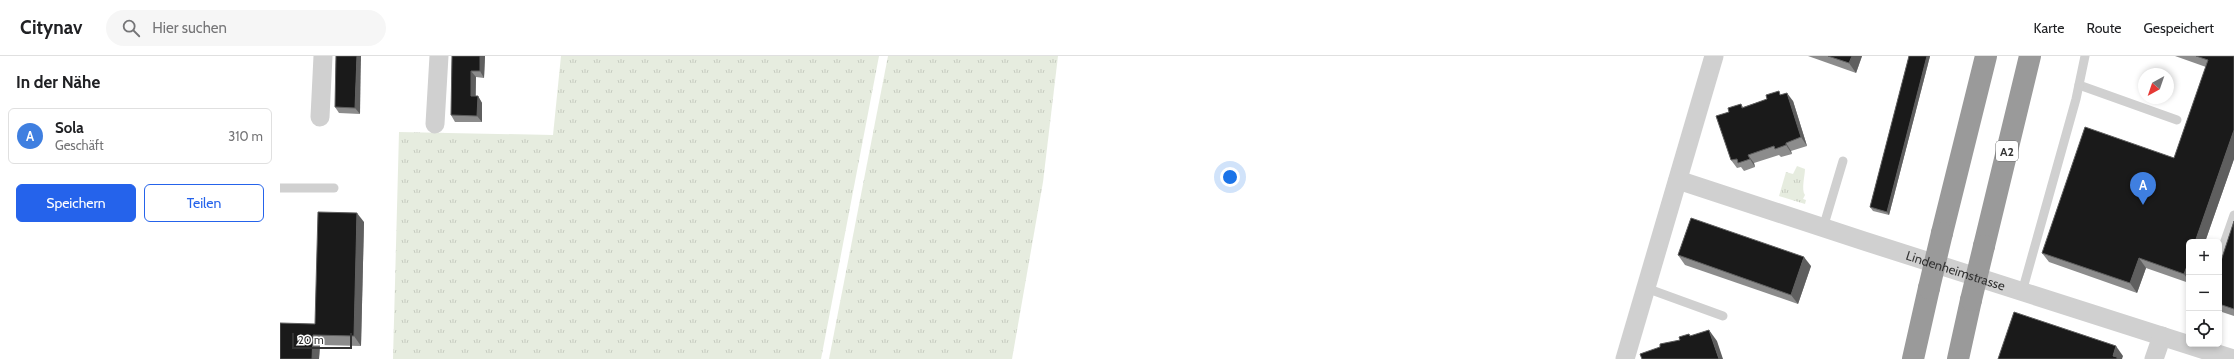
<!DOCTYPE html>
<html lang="de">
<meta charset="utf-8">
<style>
:root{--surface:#fff;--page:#f6f6f6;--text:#202124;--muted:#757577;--line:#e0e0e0;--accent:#2563eb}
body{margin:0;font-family:Cabin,sans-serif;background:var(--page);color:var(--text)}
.controls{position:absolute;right:12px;bottom:12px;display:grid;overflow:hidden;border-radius:6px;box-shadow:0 2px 6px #0003}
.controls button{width:36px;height:36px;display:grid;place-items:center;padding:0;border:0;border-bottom:1px solid var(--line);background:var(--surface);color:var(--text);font:20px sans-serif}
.compass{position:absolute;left:1858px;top:12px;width:36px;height:36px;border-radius:50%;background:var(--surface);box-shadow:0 2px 6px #0003;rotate:220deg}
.scale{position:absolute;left:12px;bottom:10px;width:60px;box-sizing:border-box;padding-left:4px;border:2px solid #333;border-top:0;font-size:11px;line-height:14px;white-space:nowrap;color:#333;-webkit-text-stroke:3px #fff;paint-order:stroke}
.you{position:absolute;left:950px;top:121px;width:14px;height:14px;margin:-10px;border:3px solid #fff;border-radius:50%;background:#1a73e8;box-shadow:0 0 0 6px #1a73e833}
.badge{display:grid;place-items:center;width:26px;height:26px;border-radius:50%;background:var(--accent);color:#fff;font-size:13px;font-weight:700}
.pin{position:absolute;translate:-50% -33px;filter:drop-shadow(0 1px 2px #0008)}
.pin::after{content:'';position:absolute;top:21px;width:14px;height:12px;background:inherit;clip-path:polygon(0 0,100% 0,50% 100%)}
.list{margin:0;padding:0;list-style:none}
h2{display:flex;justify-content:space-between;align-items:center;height:52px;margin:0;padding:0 16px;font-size:17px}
h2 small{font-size:13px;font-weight:400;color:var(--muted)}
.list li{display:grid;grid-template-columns:26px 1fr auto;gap:12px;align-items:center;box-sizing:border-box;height:56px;margin:0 8px 8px;padding:0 8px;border:1px solid var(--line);border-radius:6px}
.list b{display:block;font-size:15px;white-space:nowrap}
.list p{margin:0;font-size:13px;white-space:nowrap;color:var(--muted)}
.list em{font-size:13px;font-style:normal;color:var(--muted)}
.actions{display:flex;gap:8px;padding:12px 16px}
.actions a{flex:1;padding:9px 0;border:1px solid var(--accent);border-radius:6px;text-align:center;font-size:14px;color:var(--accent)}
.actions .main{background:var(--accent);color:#fff}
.icon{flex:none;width:22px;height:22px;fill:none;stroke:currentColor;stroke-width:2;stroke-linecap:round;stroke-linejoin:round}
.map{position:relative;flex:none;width:1954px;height:303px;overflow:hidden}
header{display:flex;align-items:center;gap:24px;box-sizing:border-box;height:56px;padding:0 20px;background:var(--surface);border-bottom:1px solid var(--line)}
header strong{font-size:19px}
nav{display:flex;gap:22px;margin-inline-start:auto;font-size:14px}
.search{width:280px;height:36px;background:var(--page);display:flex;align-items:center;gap:10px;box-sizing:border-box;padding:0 14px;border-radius:22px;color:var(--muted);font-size:15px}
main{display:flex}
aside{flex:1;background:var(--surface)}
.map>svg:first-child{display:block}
.grass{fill:url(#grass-tufts)}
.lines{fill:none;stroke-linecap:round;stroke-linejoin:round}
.service{stroke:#d0d0d0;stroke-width:9}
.minor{stroke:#d0d0d0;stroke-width:19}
.motorway{stroke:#9a9a9a;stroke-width:22}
.motorway-bridge{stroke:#9a9a9a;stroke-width:22}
.wall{fill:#8c8c8c}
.shaded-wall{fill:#5f5f5f}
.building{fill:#1a1a1a;stroke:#5f5f5f}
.labels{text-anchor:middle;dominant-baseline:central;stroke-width:4;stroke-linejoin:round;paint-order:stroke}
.shield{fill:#fff;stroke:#707070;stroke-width:1}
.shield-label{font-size:12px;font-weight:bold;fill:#333}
.street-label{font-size:13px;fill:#333;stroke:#fff}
</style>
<header>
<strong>Citynav</strong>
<div class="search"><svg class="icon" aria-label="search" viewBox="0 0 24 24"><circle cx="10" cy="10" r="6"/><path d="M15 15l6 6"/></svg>Hier suchen</div>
<nav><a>Karte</a><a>Route</a><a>Gespeichert</a></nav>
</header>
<main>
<aside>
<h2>In der Nähe<small></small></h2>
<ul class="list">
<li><span class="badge" style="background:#3f7fe0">A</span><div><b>Sola</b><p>Geschäft</p></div><em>310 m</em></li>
</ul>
<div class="actions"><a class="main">Speichern</a><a>Teilen</a></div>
</aside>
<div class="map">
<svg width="1954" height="303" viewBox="0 0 1954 303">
<defs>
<pattern id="grass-tufts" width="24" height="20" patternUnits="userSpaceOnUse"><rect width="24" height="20" fill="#e6ecdf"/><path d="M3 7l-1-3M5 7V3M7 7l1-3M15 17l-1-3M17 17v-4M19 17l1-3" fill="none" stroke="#c6cbc0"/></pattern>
</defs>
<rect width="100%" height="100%" fill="#fff"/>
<g class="grass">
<path d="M281,0H599L541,303H113L119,76L273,79Z"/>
<path d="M608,0H778L763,126L732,303H549Z"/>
<path d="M1517,110L1525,113C1525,119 1521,134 1525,139L1523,143L1526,144L1525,148L1499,140L1506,116L1513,118Z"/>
</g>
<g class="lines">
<g class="service">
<path d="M1799,29L1897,64"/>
<path d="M0,132H54"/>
<path d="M1543,172L1563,105"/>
<path d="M1939,202L1954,159"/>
<path d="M1366,232L1443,260"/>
<path d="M1742,236L1796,43L1805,0"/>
</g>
<g class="minor">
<path d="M40,61L43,0"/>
<path d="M155,68L159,0"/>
<path id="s1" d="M1398,124L1584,185L1953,303"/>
<path d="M1345,303L1434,0"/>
<path d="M1874,303L1882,280"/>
</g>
<g class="motorway">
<path d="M1662,177L1706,0"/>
<path d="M1704,190L1750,0"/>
<path d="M1633,303L1649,232"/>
<path d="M1678,303L1691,244"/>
</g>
<g class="motorway-bridge">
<path d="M1649,232L1662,177"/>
<path d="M1691,244L1704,190"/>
</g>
</g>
<g class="wall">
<path d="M56,0L80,58L59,57L55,51Z"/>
<path d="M172,0H205L204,22L196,21V40H198L202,47V66H175L171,59Z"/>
<path d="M1528,0H1582L1576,17Z"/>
<path d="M1629,0H1650L1609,159L1593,155L1590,151Z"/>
<path d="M1895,0H1954V103L1925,186H1909V227L1866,212L1857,237L1769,206L1762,197L1894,102L1926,11Z"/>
<path d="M1501,39L1513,45L1527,90L1511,95L1512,98L1501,101L1499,99L1474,107L1475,111L1464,115L1461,111L1457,112L1451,104L1449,56L1461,48L1463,51Z"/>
<path d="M1954,165V260L1939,255V211Z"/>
<path d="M84,166L81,290L40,289L39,303H0L35,268Z"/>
<path d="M1398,199L1531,210L1518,248L1405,209Z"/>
</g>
<g class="shaded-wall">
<path d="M77,0H81L80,58L75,52Z"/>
<path d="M200,0H205L204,22L200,15Z"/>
<path d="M1572,0H1582L1576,17L1569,7Z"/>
<path d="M1647,0H1650L1609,159L1607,156Z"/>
<path d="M191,15L196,21L195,46L191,40Z"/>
<path d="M1507,37L1513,45L1527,90L1521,81Z"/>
<path d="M198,40L202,47V66L197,60Z"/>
<path d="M1954,74V103L1925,186H1915Z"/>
<path d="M1506,87L1511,95L1512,98L1506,89Z"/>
<path d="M1468,99L1474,107L1475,111L1470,103Z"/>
<path d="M77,157L84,166L81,290L74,280Z"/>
<path d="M1524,201L1531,210L1518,248L1511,239Z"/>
<path d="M1859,202L1866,212L1857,237L1850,227Z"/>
<path d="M1909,205V225L1904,218Z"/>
<path d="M1429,274L1437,285L1443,303H1439Z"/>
<path d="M33,279L40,289L39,303H32Z"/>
<path d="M1836,290L1843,300L1842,303H1835L1833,300Z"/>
</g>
<g class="building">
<path d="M56,0H77L75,52L55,51Z"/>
<path d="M172,0H200V15H191V40H198L197,60L171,59Z"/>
<path d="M1548,0H1572L1569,7Z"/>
<path d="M1629,0H1647L1607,156L1590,151Z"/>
<path d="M1916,0H1954V74L1915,186H1909V205L1904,218L1859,202L1850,227L1762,197L1805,71L1894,102L1928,4Z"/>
<path d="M1499,35L1500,39L1507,37L1521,81L1506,87V89L1495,93L1494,90L1468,99L1470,103L1458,107L1457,103L1451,104L1436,60L1449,56L1448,52L1461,48L1462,52L1487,43L1486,39Z"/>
<path d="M38,156L77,157L74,280L33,279L32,303H0V267L35,268Z"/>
<path d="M1411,162L1524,201L1511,239L1398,199Z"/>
<path d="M1954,165V253L1939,248V211Z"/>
<path d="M1734,256L1836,290L1833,300L1837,301V303H1718Z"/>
<path d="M1429,274L1439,303H1362L1360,298L1380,291V288L1400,284L1399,281L1409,278L1410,280Z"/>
</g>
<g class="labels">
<rect class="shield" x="1716" y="85" width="22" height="20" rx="3"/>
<g class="shield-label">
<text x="1727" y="95">A2</text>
</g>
<g class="street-label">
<text stroke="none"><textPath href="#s1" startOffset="292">Lindenheimstrasse</textPath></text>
</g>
</g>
</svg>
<div class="controls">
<button>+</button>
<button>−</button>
<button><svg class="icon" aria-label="locate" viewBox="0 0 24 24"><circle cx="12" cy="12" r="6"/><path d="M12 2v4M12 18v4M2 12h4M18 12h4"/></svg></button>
</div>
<svg class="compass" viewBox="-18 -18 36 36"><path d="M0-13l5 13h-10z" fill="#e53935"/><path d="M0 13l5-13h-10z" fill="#757577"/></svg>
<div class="scale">20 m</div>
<div class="you"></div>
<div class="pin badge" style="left:1863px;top:149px;background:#3f7fe0">A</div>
</div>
</main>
